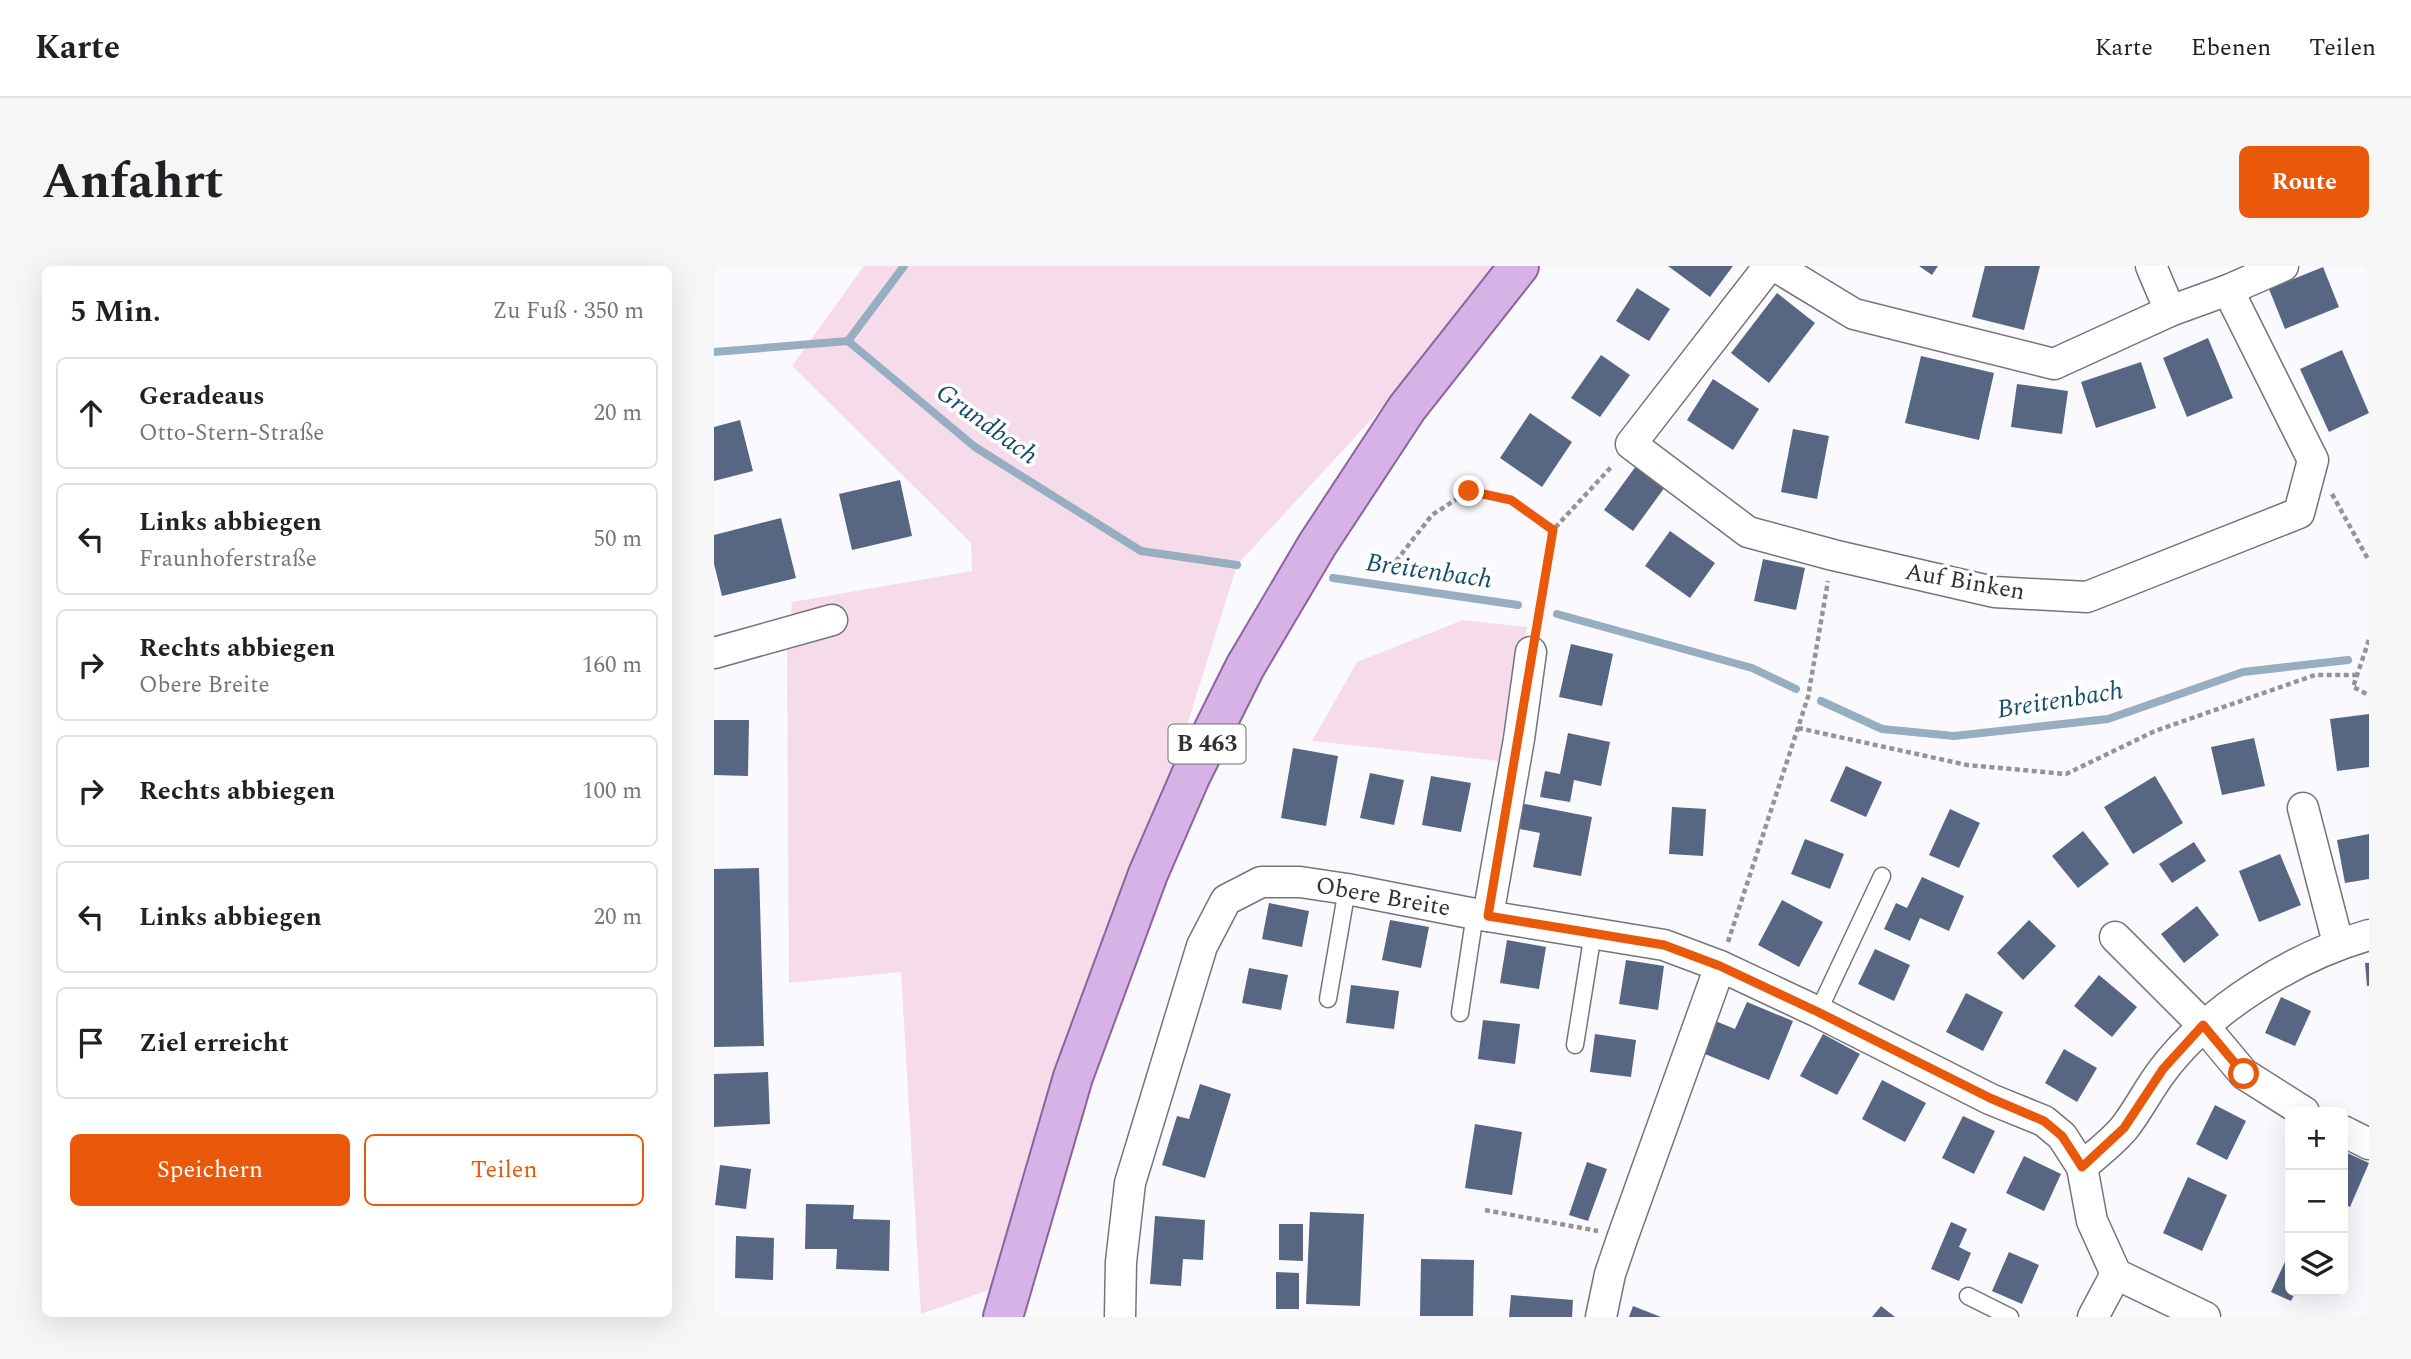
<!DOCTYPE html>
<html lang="de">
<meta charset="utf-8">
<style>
:root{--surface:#fff;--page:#f6f6f6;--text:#202124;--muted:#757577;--line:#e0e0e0;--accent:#ea580c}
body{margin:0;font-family:Spectral,serif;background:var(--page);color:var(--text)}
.controls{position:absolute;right:21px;bottom:21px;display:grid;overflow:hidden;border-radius:10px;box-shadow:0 7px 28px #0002}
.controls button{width:63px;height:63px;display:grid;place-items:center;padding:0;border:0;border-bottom:2px solid var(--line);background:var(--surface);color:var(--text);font:35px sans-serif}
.stop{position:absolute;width:21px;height:21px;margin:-16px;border:5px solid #ea580c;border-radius:50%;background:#fff}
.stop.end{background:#ea580c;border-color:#fff;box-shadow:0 2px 7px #0008}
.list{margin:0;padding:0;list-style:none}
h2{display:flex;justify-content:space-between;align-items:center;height:91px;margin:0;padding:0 28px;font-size:30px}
h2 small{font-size:23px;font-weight:400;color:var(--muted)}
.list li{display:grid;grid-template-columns:46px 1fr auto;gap:21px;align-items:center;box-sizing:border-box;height:112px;margin:0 14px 14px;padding:0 14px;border:2px solid var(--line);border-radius:10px}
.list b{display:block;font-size:26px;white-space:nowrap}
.list p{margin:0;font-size:23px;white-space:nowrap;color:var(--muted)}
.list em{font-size:23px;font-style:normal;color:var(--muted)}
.actions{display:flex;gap:14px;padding:21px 28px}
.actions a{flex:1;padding:16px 0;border:2px solid var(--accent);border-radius:10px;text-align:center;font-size:24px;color:var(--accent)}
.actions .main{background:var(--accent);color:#fff}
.icon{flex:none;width:38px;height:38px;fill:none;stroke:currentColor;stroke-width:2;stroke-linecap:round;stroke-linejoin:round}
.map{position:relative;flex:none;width:1655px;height:1051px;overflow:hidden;border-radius:10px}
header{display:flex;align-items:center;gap:42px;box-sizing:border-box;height:98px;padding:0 35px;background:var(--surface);border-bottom:2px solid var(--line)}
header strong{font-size:33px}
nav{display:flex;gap:38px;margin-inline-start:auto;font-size:24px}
.intro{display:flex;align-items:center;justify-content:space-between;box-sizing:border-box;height:168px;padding:0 42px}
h1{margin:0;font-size:49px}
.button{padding:18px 32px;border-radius:10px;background:var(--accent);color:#fff;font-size:24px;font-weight:700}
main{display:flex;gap:42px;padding:0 42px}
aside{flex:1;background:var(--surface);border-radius:10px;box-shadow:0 7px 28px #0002}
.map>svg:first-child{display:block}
.green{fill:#f6dbeb}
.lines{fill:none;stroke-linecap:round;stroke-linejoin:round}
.stream{stroke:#96aec0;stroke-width:8}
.building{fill:#576682}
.service-casing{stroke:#75747d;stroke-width:19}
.minor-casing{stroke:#75747d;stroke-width:33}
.primary-casing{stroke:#8c639e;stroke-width:42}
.path{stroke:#949498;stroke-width:4.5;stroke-dasharray:5 3.5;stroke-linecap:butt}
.service{stroke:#fff;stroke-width:16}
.minor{stroke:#fff;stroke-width:30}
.primary{stroke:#d7b2e7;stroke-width:38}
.route{stroke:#ea580c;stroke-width:9}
.labels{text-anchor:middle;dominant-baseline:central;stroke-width:7;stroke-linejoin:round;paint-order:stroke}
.shield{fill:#fff;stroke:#6f6f72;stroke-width:2}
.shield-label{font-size:23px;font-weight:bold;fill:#313135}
.street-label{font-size:24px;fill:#313135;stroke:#fff}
.water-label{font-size:26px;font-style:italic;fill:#144d6d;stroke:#fff}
</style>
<header>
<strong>Karte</strong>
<nav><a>Karte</a><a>Ebenen</a><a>Teilen</a></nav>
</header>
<div class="intro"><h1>Anfahrt</h1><a class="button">Route</a></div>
<main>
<aside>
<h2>5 Min.<small>Zu Fuß · 350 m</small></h2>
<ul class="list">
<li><svg class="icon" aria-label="ahead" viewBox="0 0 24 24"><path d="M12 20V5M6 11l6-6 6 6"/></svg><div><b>Geradeaus</b><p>Otto-Stern-Straße</p></div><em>20 m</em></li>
<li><svg class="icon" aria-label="left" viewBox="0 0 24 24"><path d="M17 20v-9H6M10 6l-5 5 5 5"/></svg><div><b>Links abbiegen</b><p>Fraunhoferstraße</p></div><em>50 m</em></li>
<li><svg class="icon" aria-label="right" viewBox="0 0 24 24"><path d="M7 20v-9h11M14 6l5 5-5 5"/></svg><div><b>Rechts abbiegen</b><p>Obere Breite</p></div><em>160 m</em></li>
<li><svg class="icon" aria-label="right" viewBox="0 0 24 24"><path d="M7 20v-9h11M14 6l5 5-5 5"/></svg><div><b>Rechts abbiegen</b></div><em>100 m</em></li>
<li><svg class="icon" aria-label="left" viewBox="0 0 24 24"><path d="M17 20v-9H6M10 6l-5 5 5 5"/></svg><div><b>Links abbiegen</b></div><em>20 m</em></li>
<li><svg class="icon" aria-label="arrive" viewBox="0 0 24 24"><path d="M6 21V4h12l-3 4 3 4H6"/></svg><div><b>Ziel erreicht</b></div></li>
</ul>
<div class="actions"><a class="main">Speichern</a><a>Teilen</a></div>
</aside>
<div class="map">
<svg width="1655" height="1051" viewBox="0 0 1655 1051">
<rect width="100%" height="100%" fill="#fafafe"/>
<g class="green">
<path d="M150,0H799L523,299L300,1015L207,1048L187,706L75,717L73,385L78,336L258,305L257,277L78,100Z"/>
<path d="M749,354L813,361L791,491L785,495L598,475L643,396Z"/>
</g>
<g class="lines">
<g class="stream">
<path d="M134,75L190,0"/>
<path d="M0,86L134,75L261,181L427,285L523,299"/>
<path d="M619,312L804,339"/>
<path d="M843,348L1038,402L1082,423"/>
<path d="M1107,435L1168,463L1240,470L1394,453L1529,406L1634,394"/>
</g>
</g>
<g class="building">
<path d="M954,0H1019L996,31Z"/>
<path d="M1205,0H1224L1218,9Z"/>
<path d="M1271,0H1326L1310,64L1258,51Z"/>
<path d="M1609,1L1625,41L1571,63L1555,23Z"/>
<path d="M923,22L956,43L935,75L902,55Z"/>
<path d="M1063,27L1101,57L1055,117L1017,87Z"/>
<path d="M1494,72L1519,132L1473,151L1449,92Z"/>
<path d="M1628,84L1655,147L1615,166L1586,103Z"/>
<path d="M887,89L916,109L886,151L857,132Z"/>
<path d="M1207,90L1280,107L1265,174L1191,157Z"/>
<path d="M1427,96L1442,142L1382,162L1367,116Z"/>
<path d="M999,113L1045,143L1019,184L973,154Z"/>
<path d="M1303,118L1354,125L1348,168L1297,161Z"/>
<path d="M816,147L858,176L828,221L786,192Z"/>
<path d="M26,154L39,205L0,215V161Z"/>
<path d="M1079,163L1115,170L1103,233L1067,226Z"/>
<path d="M922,200L951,221L919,265L890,244Z"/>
<path d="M186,214L198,270L138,284L125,228Z"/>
<path d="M67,252L82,312L8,330L0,298V269Z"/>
<path d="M956,265L1001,297L976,332L931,300Z"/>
<path d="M1049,293L1091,302L1082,344L1040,335Z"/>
<path d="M857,378L899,388L888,440L845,431Z"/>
<path d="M1655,448V501L1623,505L1616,453Z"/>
<path d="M0,454H35L34,510L0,509Z"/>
<path d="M854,467L896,476L887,520L860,514L856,536L826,531L831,505L846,508Z"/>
<path d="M1540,472L1551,520L1508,529L1497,481Z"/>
<path d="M579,482L624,490L612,560L567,552Z"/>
<path d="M1132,500L1168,516L1152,551L1116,535Z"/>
<path d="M656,507L690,514L680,559L646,552Z"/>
<path d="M717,510L757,517L747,566L708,559Z"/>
<path d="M1441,510L1469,557L1419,588L1390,541Z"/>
<path d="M806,537L878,551L867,610L819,601L826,567L801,562Z"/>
<path d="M958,541L992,543L989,590L955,588Z"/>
<path d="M1236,543L1266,557L1245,602L1215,589Z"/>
<path d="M1369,565L1395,598L1364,622L1338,590Z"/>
<path d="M1655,568V613L1631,617L1623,574Z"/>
<path d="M1091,573L1130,588L1116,623L1077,608Z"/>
<path d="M1480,576L1492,595L1458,617L1445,598Z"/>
<path d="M1566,588L1587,639L1545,656L1525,605Z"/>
<path d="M45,602L50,780L0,781V603Z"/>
<path d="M1208,611L1250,630L1235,665L1206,652L1196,675L1170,663L1182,637L1193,642Z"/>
<path d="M1068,634L1109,656L1085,701L1044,679Z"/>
<path d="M555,637L595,645L588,681L548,673Z"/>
<path d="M1483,640L1505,669L1470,697L1447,668Z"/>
<path d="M676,654L715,661L707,702L668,694Z"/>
<path d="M1315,654L1342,680L1309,714L1283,687Z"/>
<path d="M793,674L832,681L825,723L786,717Z"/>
<path d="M1161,683L1196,699L1180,735L1144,718Z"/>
<path d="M912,694L950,700L944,744L905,738Z"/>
<path d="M1651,697H1655V720H1653Z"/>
<path d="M535,702L574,709L567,744L528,737Z"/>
<path d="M1385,709L1423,741L1398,771L1360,740Z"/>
<path d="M637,719L685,725L680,763L632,757Z"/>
<path d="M1252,727L1289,746L1269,785L1232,766Z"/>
<path d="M1567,731L1597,745L1581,780L1551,767Z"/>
<path d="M1033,736L1079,755L1055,814L986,786L999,754L1021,763Z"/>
<path d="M769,754L806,758L801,798L764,793Z"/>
<path d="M881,768L922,774L917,811L876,806Z"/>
<path d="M1109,768L1146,788L1123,829L1086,810Z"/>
<path d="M1350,783L1383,802L1363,836L1331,817Z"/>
<path d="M54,806L56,858L0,861V808Z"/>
<path d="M1168,814L1212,837L1191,876L1148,853Z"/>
<path d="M486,818L517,828L491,912L448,899L463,850L475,853Z"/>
<path d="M1501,839L1532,855L1513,894L1482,878Z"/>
<path d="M1249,850L1281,865L1260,908L1228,892Z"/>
<path d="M761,858L808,866L798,929L751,922Z"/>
<path d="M1629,885L1655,897L1636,941L1629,938Z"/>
<path d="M1310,890L1347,908L1330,945L1292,927Z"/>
<path d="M873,896L893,903L874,955L855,949Z"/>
<path d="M6,899L37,903L32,943L1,939Z"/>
<path d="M1474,911L1513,929L1488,985L1449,967Z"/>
<path d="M92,938L140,939L139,953L176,954L175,1005L122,1003L123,983H91Z"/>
<path d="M596,946L650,948L646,1040L592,1038Z"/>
<path d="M441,950L491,954L489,994L469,993L467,1020L436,1018Z"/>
<path d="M1237,956L1253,963L1245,981L1257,987L1245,1015L1217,1003Z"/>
<path d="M565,958H589V995L565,994Z"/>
<path d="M22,970L60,972L59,1014L21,1012Z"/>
<path d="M1576,985V1025H1582L1577,1035L1557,1026Z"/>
<path d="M1295,986L1325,999L1308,1038L1278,1025Z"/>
<path d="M707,993L760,994L759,1050H706Z"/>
<path d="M562,1006L585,1007V1043H562Z"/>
<path d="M797,1029L859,1034L858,1051H795Z"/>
<path d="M919,1040L947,1051H915Z"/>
<path d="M1167,1040L1181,1051H1158Z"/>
</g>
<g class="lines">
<g class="service-casing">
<g id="service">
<path d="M614,733L633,623"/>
<path d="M1104,746L1168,610"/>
<path d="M746,747L761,648"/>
<path d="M861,779L879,667"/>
<path d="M1254,1030L1296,1051"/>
</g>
</g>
<g class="minor-casing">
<g id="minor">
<path d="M1055,0L917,178L1034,266L1119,289L1280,326L1373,331L1585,247L1599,194L1514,24"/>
<path d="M1061,0L1140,48L1340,98L1456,45L1514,24L1569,0"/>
<path d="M1437,0L1456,45"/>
<path d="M0,387L118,354"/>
<path d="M1589,542L1624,677"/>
<path d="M774,650L805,473L817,386"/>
<path d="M1401,671L1489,759L1530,808L1590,846"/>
<path d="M1629,865L1655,878"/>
<path d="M1368,901C1382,888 1399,876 1411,861C1425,843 1435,822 1449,804C1496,742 1581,690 1655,669"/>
<path d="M406,1051L407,996L416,917L488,680L512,634L547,616H586L633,623L761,648L950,679L1006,700L1104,746L1276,833L1330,855L1348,870L1368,901L1378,955L1402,1008L1491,1051"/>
<path d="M887,1051L896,1008L909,970L1006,700"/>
<path d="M1379,1051L1402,1008"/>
</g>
</g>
<g class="primary-casing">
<path id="primary" d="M289,1051L359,811L434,608L477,509L531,401L603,279L693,142L805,0"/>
</g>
<g class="path">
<path d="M1618,228L1655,295"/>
<path d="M682,295L718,249L755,225L797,234L839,264"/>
<path d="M821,361L839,264L899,199"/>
<path d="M1655,374L1639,421L1655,429"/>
<path d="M1084,462L1253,499L1352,508L1441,465L1601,409H1643"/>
<path d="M1014,676L1094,431L1114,315"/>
<path d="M771,944L884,965"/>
</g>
<use href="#service" class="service"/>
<use href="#minor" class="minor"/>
<use href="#primary" class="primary"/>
</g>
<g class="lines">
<path class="route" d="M755,225L797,234L839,264L774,650L950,679L1006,700L1104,746L1276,832L1330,855L1348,870L1368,901L1410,862L1449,803L1489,759L1530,808"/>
</g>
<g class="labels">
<rect class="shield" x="454.5" y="458.5" width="77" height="39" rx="5"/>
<g class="shield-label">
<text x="493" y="478">B 463</text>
</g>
<g class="street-label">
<text transform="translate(1251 316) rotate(10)">Auf Binken</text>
<text transform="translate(669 631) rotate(10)">Obere Breite</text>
</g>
<g class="water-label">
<text transform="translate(273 158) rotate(36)">Grundbach</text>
<text transform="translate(715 305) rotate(8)">Breitenbach</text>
<text transform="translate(1346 434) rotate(-9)">Breitenbach</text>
</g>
</g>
</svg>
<div class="controls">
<button>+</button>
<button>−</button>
<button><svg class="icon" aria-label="layers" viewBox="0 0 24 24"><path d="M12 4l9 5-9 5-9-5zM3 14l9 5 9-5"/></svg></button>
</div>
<div class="stop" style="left:1530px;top:808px"></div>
<div class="stop end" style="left:755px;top:225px"></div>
</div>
</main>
